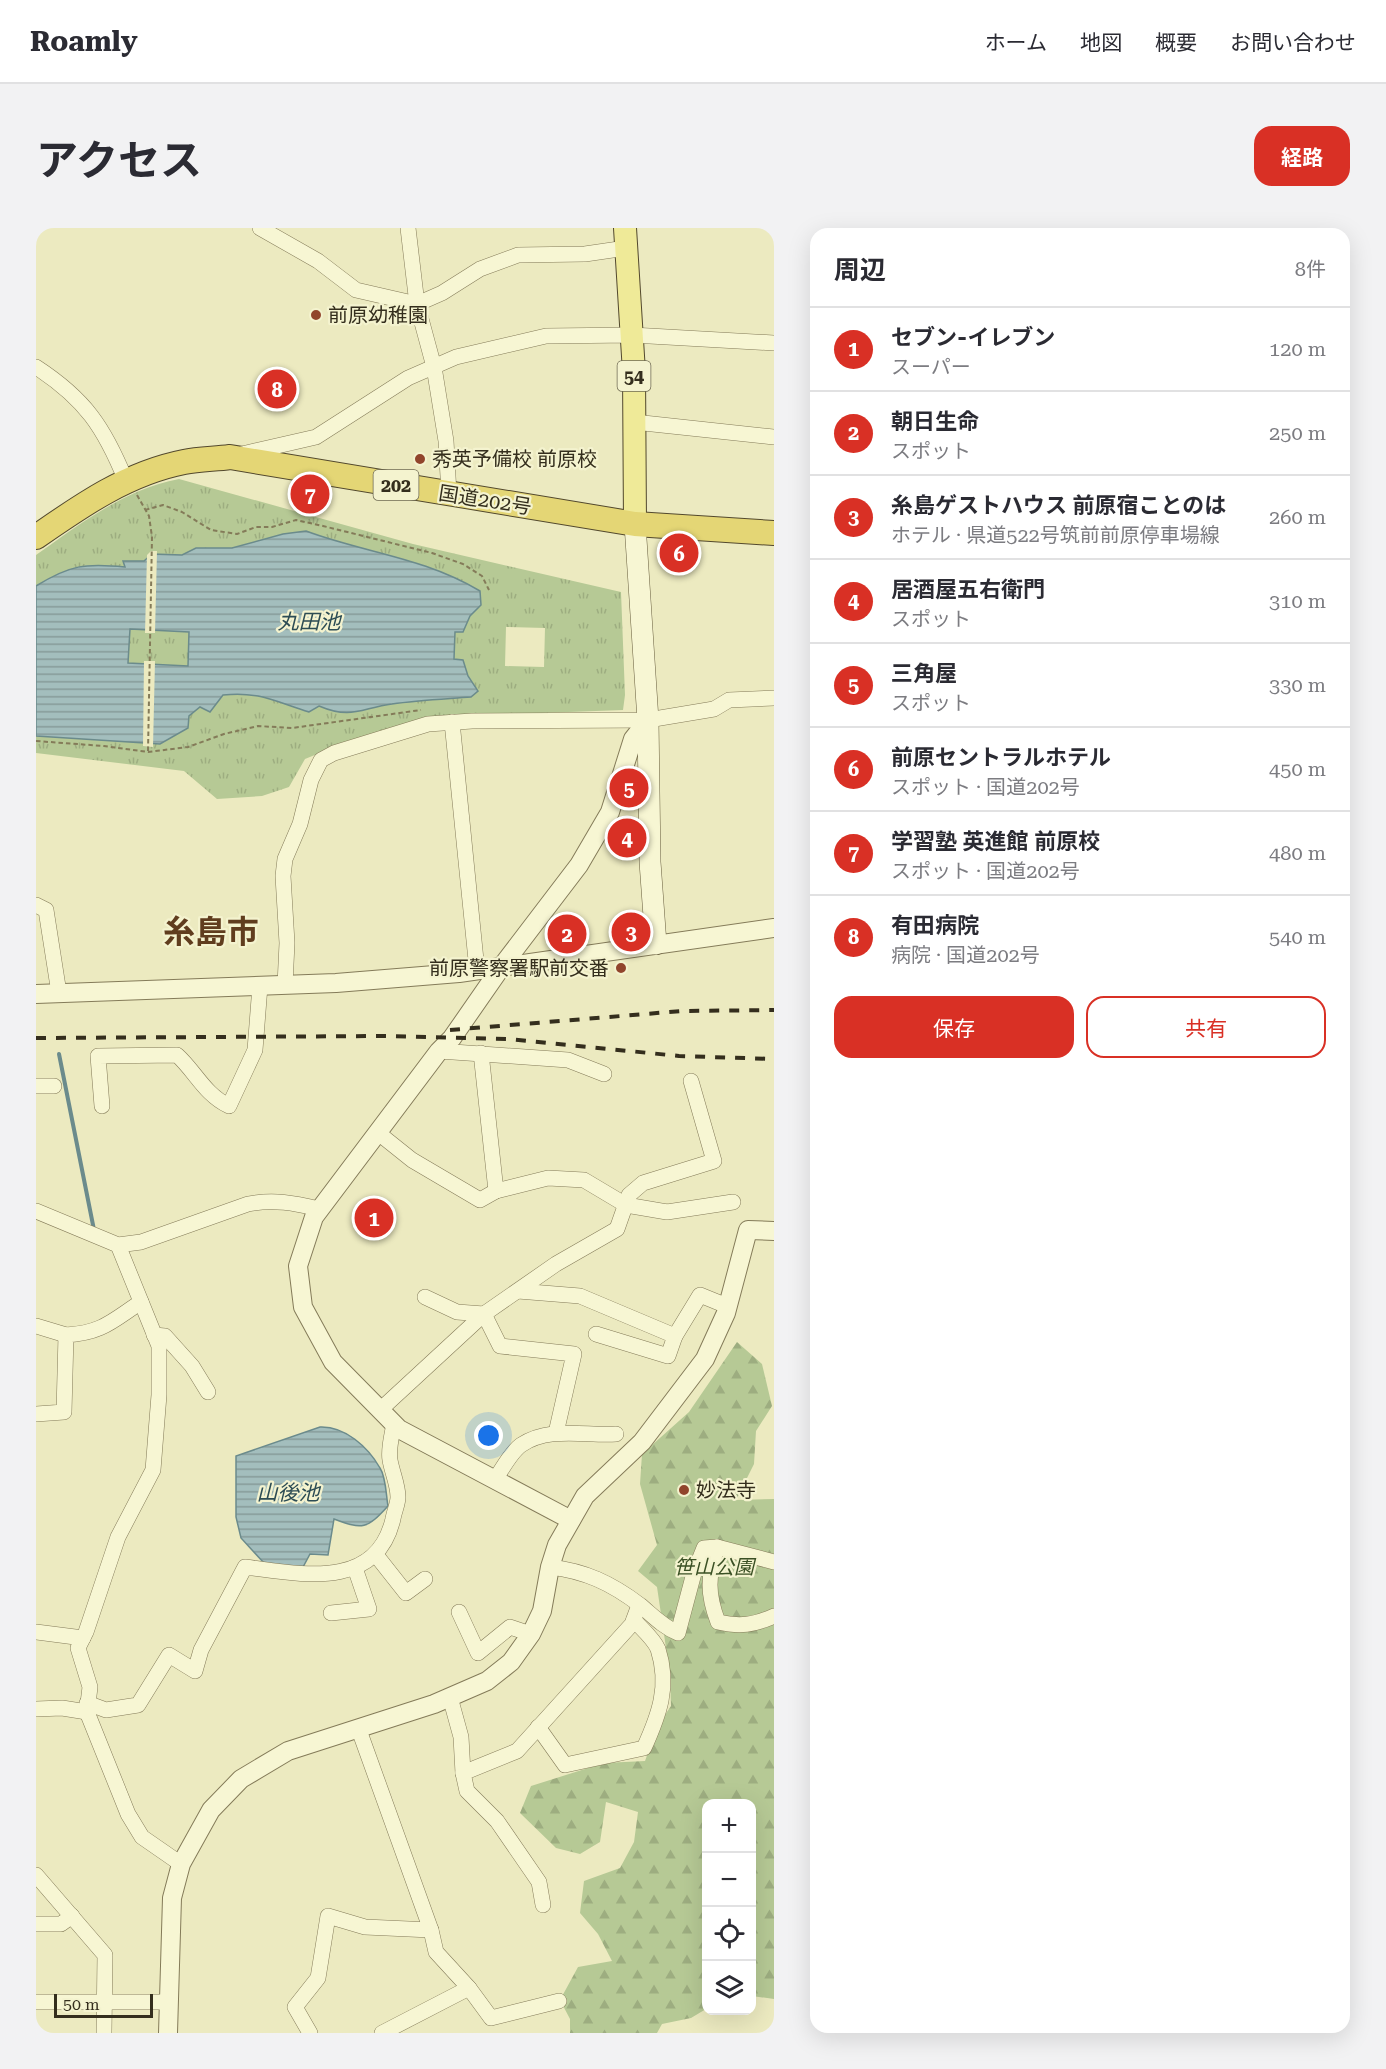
<!DOCTYPE html>
<html lang="ja">
<meta charset="utf-8">
<style>
:root{--surface:#fff;--page:#f2f2f3;--text:#2b2b33;--muted:#7c7c81;--line:#e1e1e2;--accent:#d93025}
body{margin:0;font-family:"Roboto Serif","Noto Sans JP",serif;background:var(--page);color:var(--text)}
.controls{position:absolute;right:18px;bottom:18px;display:grid;overflow:hidden;border-radius:12px;box-shadow:0 6px 24px #0002}
.controls button{width:54px;height:54px;display:grid;place-items:center;padding:0;border:0;border-bottom:2px solid var(--line);background:var(--surface);color:var(--text);font:30px sans-serif}
.scale{position:absolute;left:18px;bottom:15px;width:99px;box-sizing:border-box;padding-left:6px;border:3px solid #342e1d;border-top:0;font-size:16px;line-height:21px;white-space:nowrap;color:#342e1d;-webkit-text-stroke:4px #f4f3cf;paint-order:stroke}
.you{position:absolute;left:453px;top:1208px;width:21px;height:21px;margin:-15px;border:4px solid #fff;border-radius:50%;background:#1a73e8;box-shadow:0 0 0 9px #1a73e833}
.badge{display:grid;place-items:center;width:39px;height:39px;border-radius:50%;background:var(--accent);color:#fff;font-size:20px;font-weight:700}
.pin{position:absolute;translate:-50% -50%;border:3px solid #fff;box-shadow:0 2px 6px #0006}
.list{margin:0;padding:0;list-style:none}
h2{display:flex;justify-content:space-between;align-items:center;height:78px;margin:0;padding:0 24px;font-size:26px}
h2 small{font-size:20px;font-weight:400;color:var(--muted)}
.list li{display:grid;grid-template-columns:39px 1fr auto;gap:18px;align-items:center;box-sizing:border-box;height:84px;padding:0 24px;border-top:2px solid var(--line)}
.list b{display:block;font-size:22px;white-space:nowrap}
.list p{margin:0;font-size:20px;white-space:nowrap;color:var(--muted)}
.list em{font-size:20px;font-style:normal;color:var(--muted)}
.actions{display:flex;gap:12px;padding:18px 24px}
.actions a{flex:1;padding:14px 0;border:2px solid var(--accent);border-radius:18px;text-align:center;font-size:21px;color:var(--accent)}
.actions .main{background:var(--accent);color:#fff}
.icon{flex:none;width:33px;height:33px;fill:none;stroke:currentColor;stroke-width:2;stroke-linecap:round;stroke-linejoin:round}
.map{position:relative;flex:none;width:738px;height:1805px;overflow:hidden;border-radius:18px}
header{display:flex;align-items:center;gap:36px;box-sizing:border-box;height:84px;padding:0 30px;background:var(--surface);border-bottom:2px solid var(--line)}
header strong{font-size:28px}
nav{display:flex;gap:33px;margin-inline-start:auto;font-size:21px}
.intro{display:flex;align-items:center;justify-content:space-between;box-sizing:border-box;height:144px;padding:0 36px}
h1{margin:0;font-size:42px}
.button{padding:15px 27px;border-radius:18px;background:var(--accent);color:#fff;font-size:21px;font-weight:700}
main{display:flex;gap:36px;padding:0 36px}
aside{flex:1;background:var(--surface);border-radius:18px;box-shadow:0 6px 24px #0002}
.map>svg:first-child{display:block}
.forest{fill:url(#forest-firs)}
.park{fill:url(#park-tufts);fill-rule:evenodd}
.water{fill:url(#water-rules);stroke:#6b8b8c;stroke-width:1.5;fill-rule:evenodd}
.pier{fill:#eceac0}
.lines{fill:none;stroke-linecap:round;stroke-linejoin:round}
.stream{stroke:#6b8b8c;stroke-width:4}
.minor-casing{stroke:#847b59;stroke-width:16}
.tertiary-casing{stroke:#847b59;stroke-width:20}
.secondary-casing{stroke:#665c3c;stroke-width:22}
.primary-casing{stroke:#52482d;stroke-width:24}
.trunk-casing{stroke:#52482d;stroke-width:26}
.path{stroke:#847b59;stroke-width:2;stroke-dasharray:4.5 3;stroke-linecap:butt}
.minor{stroke:#f7f6d3;stroke-width:15}
.tertiary{stroke:#f7f6d3;stroke-width:18}
.secondary{stroke:#f7f6d3;stroke-width:21}
.primary{stroke:#efea98;stroke-width:22}
.trunk{stroke:#e4d675;stroke-width:24}
.rail{stroke:#342e1d;stroke-width:4;stroke-dasharray:10 10;stroke-linecap:butt}
.poi-dot{fill:#91452b;stroke:#f4f3cf;stroke-width:2}
.labels{text-anchor:middle;dominant-baseline:central;stroke-width:4.5;stroke-linejoin:round;paint-order:stroke}
.shield{fill:#f4f3cf;stroke:#6e6952;stroke-width:1.5}
.shield-label{font-size:18px;font-weight:bold;fill:#342e1d}
.poi-label{font-size:20px;fill:#342e1d;stroke:#f4f3cf;text-anchor:start}
.street-label{font-size:20px;fill:#342e1d;stroke:#f4f3cf}
.park-label{font-size:20px;font-style:italic;fill:#3a5024;stroke:#f4f3cf}
.water-label{font-size:21px;font-style:italic;fill:#2c4c54;stroke:#f4f3cf}
.town-label{font-size:32px;font-weight:bold;fill:#603d1e;stroke:#f4f3cf}
</style>
<header>
<strong>Roamly</strong>
<nav><a>ホーム</a><a>地図</a><a>概要</a><a>お問い合わせ</a></nav>
</header>
<div class="intro"><h1>アクセス</h1><a class="button">経路</a></div>
<main>
<div class="map">
<svg width="738" height="1805" viewBox="0 0 738 1805">
<defs>
<pattern id="forest-firs" width="22" height="20" patternUnits="userSpaceOnUse" patternTransform="scale(1.5)"><rect width="22" height="20" fill="#b6c995"/><path d="M5 1l3.5 6h-7zM16 11l3.5 6h-7z" fill="#9dad80"/></pattern>
<pattern id="park-tufts" width="24" height="20" patternUnits="userSpaceOnUse" patternTransform="scale(1.5)"><rect width="24" height="20" fill="#b6c995"/><path d="M3 7l-1-3M5 7V3M7 7l1-3M15 17l-1-3M17 17v-4M19 17l1-3" fill="none" stroke="#9dad80"/></pattern>
<pattern id="water-rules" width="6" height="5" patternUnits="userSpaceOnUse" patternTransform="scale(1.5)"><rect width="6" height="5" fill="#a3bebd"/><path d="M0 2.5h6" fill="none" stroke="#869b99"/></pattern>
</defs>
<rect width="100%" height="100%" fill="#eceac0"/>
<path class="forest" d="M701,1114L726,1136L736,1178L720,1203L718,1236L700,1272L738,1271V1771L716,1768V1576H670V1781L655,1790L626,1796L621,1805H534V1791L524,1772L542,1739L576,1733L562,1706L544,1685L548,1653L584,1640L598,1614L602,1584L570,1574L564,1614L544,1626L520,1620L484,1585L495,1558L568,1535L609,1533L622,1497L635,1478L634,1447L621,1359L602,1343L621,1317L604,1256L606,1226L653,1184Z"/>
<path class="park" d="M143,251L377,316L585,364L589,467L587,482L455,487L291,522L269,531L253,559L226,568L181,571L148,543L0,525V327C44,296 89,261 143,251ZM470,399L509,400L508,439L469,438Z"/>
<g class="water">
<path d="M270,303C329,325 387,329 444,363L445,377L434,388L427,404H419L418,431L427,432L432,448L442,463L435,469C409,471 382,472 356,476C325,480 316,492 283,478L273,484C240,474 223,463 187,467L174,484L164,479L153,488L152,500L124,516L0,508V358C34,337 49,335 89,339L87,333H108L116,326L146,327L160,320H196L247,306ZM94,401L153,404L152,438L92,435Z"/>
<path d="M284,1199C309,1198 332,1219 344,1240C350,1249 350,1267 352,1278C331,1301 327,1302 298,1291L292,1327L274,1326L266,1341L228,1335L205,1310L200,1289V1228Z"/>
</g>
<g class="pier">
<path d="M115,323H121L119,405H109L111,327Z"/>
<path d="M108,433H119L117,519L107,518Z"/>
</g>
<g class="lines">
<path class="stream" d="M23,826L58,1002"/>
<g class="minor-casing">
<g id="minor">
<path d="M224,0L282,33L320,62L381,76L406,65L444,41L482,27L549,26L590,20"/>
<path d="M372,0L381,76L398,139L410,213L413,266"/>
<path d="M0,139C49,171 68,199 90,253"/>
<path d="M598,194L738,209"/>
<path d="M206,226L280,209L372,150L420,129L510,108L596,107L738,115"/>
<path d="M416,494L441,742"/>
<path d="M0,677L10,682L23,765"/>
<path d="M249,757L251,715L247,648L249,631L264,596L275,552L285,532L298,525L392,496L436,493L612,492L678,481L693,472L738,470"/>
<path d="M403,823L532,832L568,846"/>
<path d="M445,825L460,963"/>
<path d="M0,858H18"/>
<path d="M66,878L62,828L141,827C159,843 169,867 193,878L219,822L224,758"/>
<path d="M341,904L376,932L444,972L460,963L512,950L548,952L590,977L631,984L697,974"/>
<path d="M0,983L82,1017L105,1014L212,976C238,971 258,975 283,981"/>
<path d="M82,1017L123,1118V1167L117,1242L82,1309L50,1404L42,1420L54,1459L51,1484L92,1586L106,1609L145,1636"/>
<path d="M482,1063L544,1068L639,1108L664,1067L691,1078"/>
<path d="M389,1069L421,1084L448,1086L464,1118L538,1126L520,1205"/>
<path d="M0,1098L30,1107"/>
<path d="M560,1106L632,1128L639,1108"/>
<path d="M118,1107L129,1108L156,1138L172,1164"/>
<path d="M344,1182L448,1086L520,1036L581,1001L593,967L607,955L678,933L655,853"/>
<path d="M0,1186L28,1184L30,1107C66,1105 76,1093 105,1074"/>
<path d="M460,1250C467,1240 475,1224 485,1217C513,1198 549,1208 580,1206"/>
<path d="M681,1319C672,1349 671,1365 682,1394C704,1399 718,1397 738,1388"/>
<path d="M340,1327L370,1365L389,1351"/>
<path d="M514,1339C549,1343 575,1355 604,1377C616,1387 627,1399 642,1405L658,1345L668,1320L681,1319L738,1334"/>
<path d="M423,1384L442,1425L474,1399L495,1406"/>
<path d="M295,1385L333,1381L319,1340"/>
<path d="M0,1404L47,1410"/>
<path d="M414,1469L425,1509L427,1545"/>
<path d="M51,1475L70,1482L102,1477L133,1427L159,1443L165,1422L209,1339C265,1346 340,1363 357,1291C358,1284 362,1276 362,1269C362,1257 356,1244 354,1232C352,1221 356,1207 358,1196"/>
<path d="M0,1481L26,1480L51,1484"/>
<path d="M502,1499L529,1537L608,1520C623,1487 634,1458 622,1421C618,1411 605,1400 598,1392"/>
<path d="M323,1502L395,1702L400,1724L433,1760L346,1805"/>
<path d="M0,1647L69,1727L68,1805"/>
<path d="M507,1677L503,1654L461,1593L431,1563L427,1545L481,1523L596,1396L603,1377"/>
<path d="M0,1696H25L36,1688"/>
<path d="M433,1760L455,1790L523,1773"/>
<path d="M0,1774H131"/>
<path d="M274,1805L259,1779L282,1750L292,1688L329,1699L395,1702"/>
</g>
</g>
<g class="tertiary-casing">
<g id="tertiary">
<path d="M0,766L300,755L423,745L738,700"/>
<path d="M535,1292L363,1201L297,1134L267,1079L262,1038L278,989L403,823L416,810L466,738L543,637L574,584L597,511L612,492"/>
<path d="M132,1805L136,1670L145,1636L175,1582L205,1551L252,1523L398,1476L451,1453L475,1434L495,1406L506,1383L514,1339L521,1317L549,1268L606,1214L669,1131L690,1085L712,1002L738,1003"/>
</g>
</g>
<g class="secondary-casing">
<path id="secondary" d="M599,296L612,492L614,634L620,716"/>
</g>
<g class="primary-casing">
<path id="primary" d="M589,0L598,144L599,296"/>
</g>
<g class="trunk-casing">
<path id="trunk" d="M0,309C46,277 92,245 148,234C163,231 179,231 194,229L599,296L738,305"/>
</g>
<g class="path">
<path d="M101,267L113,288L116,309L112,524"/>
<path d="M109,282L127,277L146,284L175,302L201,306L220,299H236L260,292L287,298L396,325L427,336L446,348L453,362"/>
<path d="M0,513L68,518L112,524L152,519L188,506L222,498L256,500L385,482"/>
</g>
<use href="#minor" class="minor"/>
<use href="#tertiary" class="tertiary"/>
<use href="#secondary" class="secondary"/>
<use href="#primary" class="primary"/>
<use href="#trunk" class="trunk"/>
<g class="rail">
<path d="M414,802L646,783L738,782"/>
<path d="M0,810L348,808L473,811L643,828L738,831"/>
</g>
</g>
<g class="poi-dot">
<circle cx="280" cy="87" r="6"/>
<circle cx="384" cy="231" r="6"/>
<circle cx="585" cy="740" r="6"/>
<circle cx="648" cy="1262" r="6"/>
</g>
<g class="labels">
<g class="shield">
<rect x="581.5" y="133" width="33" height="30" rx="4.5"/>
<rect x="337.5" y="242" width="45" height="30" rx="4.5"/>
</g>
<g class="shield-label">
<text x="598" y="148">54</text>
<text x="360" y="257">202</text>
</g>
<g class="poi-label">
<text x="292" y="87">前原幼稚園</text>
<text x="396" y="231">秀英予備校 前原校</text>
<text x="573" y="740" text-anchor="end">前原警察署駅前交番</text>
<text x="660" y="1262">妙法寺</text>
</g>
<g class="street-label">
<text transform="translate(449 272) rotate(9)">国道202号</text>
</g>
<g class="park-label">
<text x="678" y="1339">笹山公園</text>
</g>
<g class="water-label">
<text x="273" y="394">丸田池</text>
<text x="252" y="1265">山後池</text>
</g>
<g class="town-label">
<text x="175" y="704">糸島市</text>
</g>
</g>
</svg>
<div class="controls">
<button>+</button>
<button>−</button>
<button><svg class="icon" aria-label="locate" viewBox="0 0 24 24"><circle cx="12" cy="12" r="6"/><path d="M12 2v4M12 18v4M2 12h4M18 12h4"/></svg></button>
<button><svg class="icon" aria-label="layers" viewBox="0 0 24 24"><path d="M12 4l9 5-9 5-9-5zM3 14l9 5 9-5"/></svg></button>
</div>
<div class="scale">50 m</div>
<div class="you"></div>
<div class="pin badge" style="left:338px;top:990px">1</div>
<div class="pin badge" style="left:531px;top:706px">2</div>
<div class="pin badge" style="left:595px;top:704px">3</div>
<div class="pin badge" style="left:591px;top:610px">4</div>
<div class="pin badge" style="left:593px;top:560px">5</div>
<div class="pin badge" style="left:643px;top:325px">6</div>
<div class="pin badge" style="left:274px;top:266px">7</div>
<div class="pin badge" style="left:241px;top:161px">8</div>
</div>
<aside>
<h2>周辺<small>8件</small></h2>
<ul class="list">
<li><span class="badge">1</span><div><b>セブン-イレブン</b><p>スーパー</p></div><em>120 m</em></li>
<li><span class="badge">2</span><div><b>朝日生命</b><p>スポット</p></div><em>250 m</em></li>
<li><span class="badge">3</span><div><b>糸島ゲストハウス 前原宿ことのは</b><p>ホテル · 県道522号筑前前原停車場線</p></div><em>260 m</em></li>
<li><span class="badge">4</span><div><b>居酒屋五右衛門</b><p>スポット</p></div><em>310 m</em></li>
<li><span class="badge">5</span><div><b>三角屋</b><p>スポット</p></div><em>330 m</em></li>
<li><span class="badge">6</span><div><b>前原セントラルホテル</b><p>スポット · 国道202号</p></div><em>450 m</em></li>
<li><span class="badge">7</span><div><b>学習塾 英進館 前原校</b><p>スポット · 国道202号</p></div><em>480 m</em></li>
<li><span class="badge">8</span><div><b>有田病院</b><p>病院 · 国道202号</p></div><em>540 m</em></li>
</ul>
<div class="actions"><a class="main">保存</a><a>共有</a></div>
</aside>
</main>
